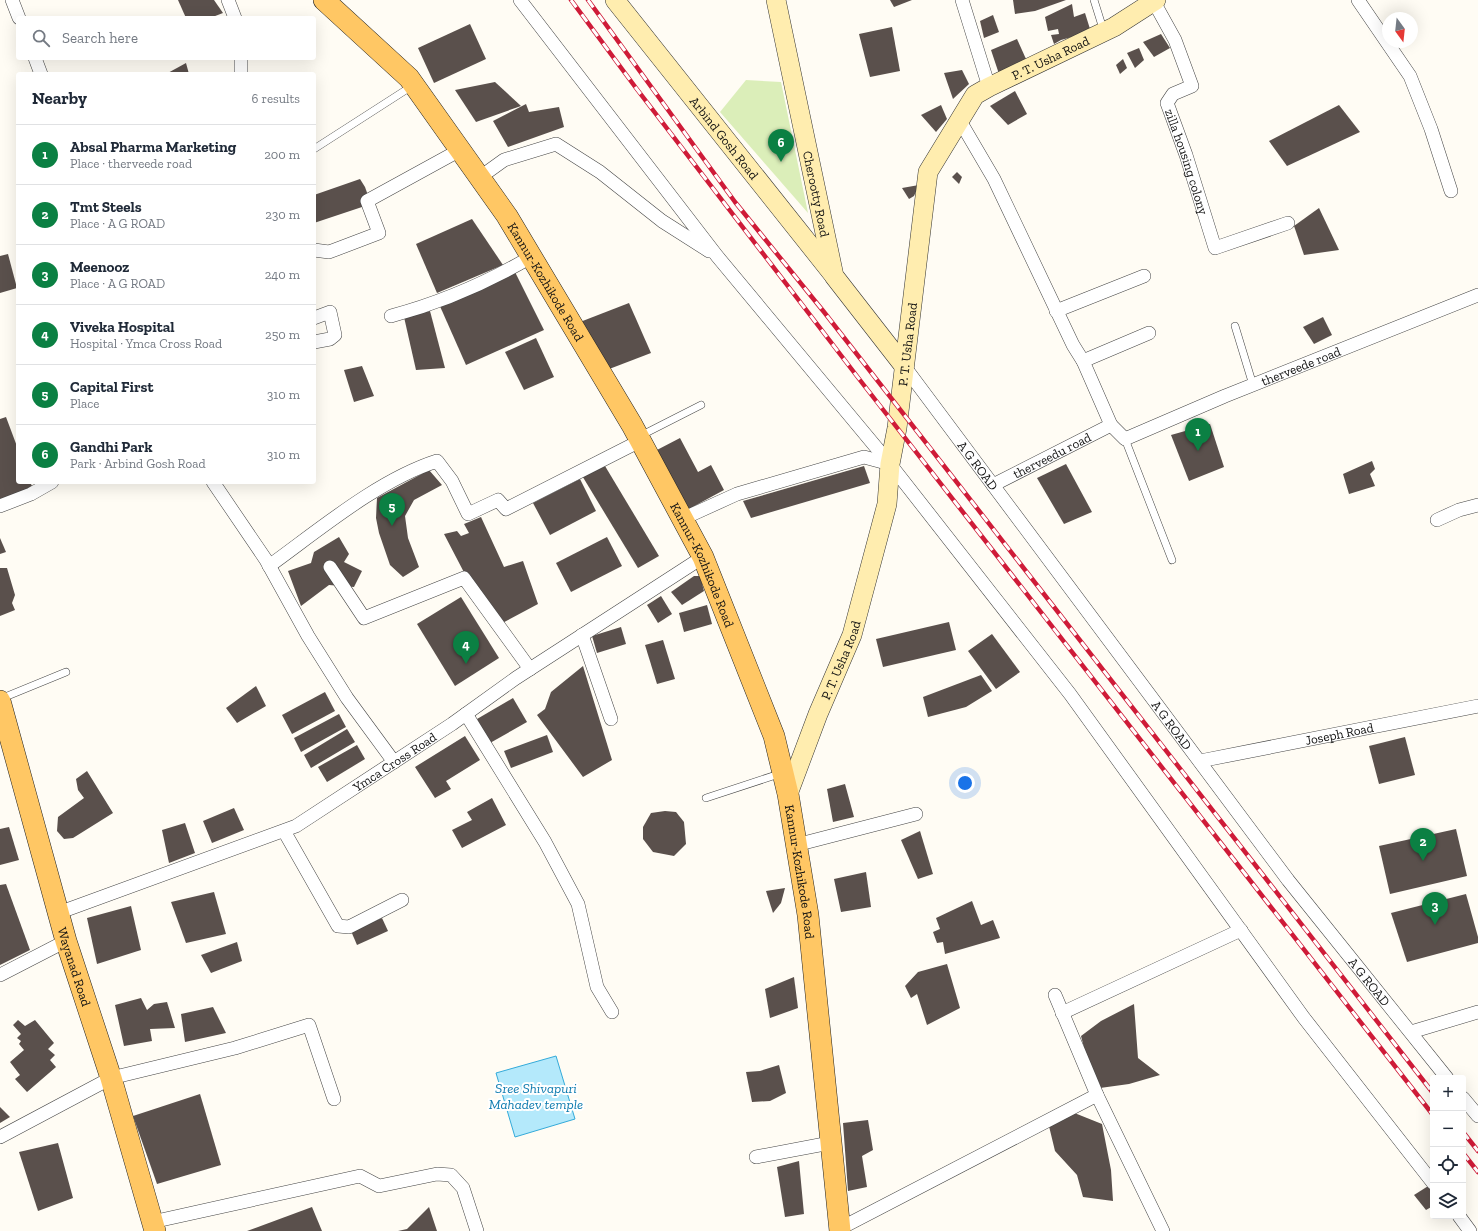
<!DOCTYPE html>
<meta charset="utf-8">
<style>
:root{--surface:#fff;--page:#f2f2f3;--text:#1f2937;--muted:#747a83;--line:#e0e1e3;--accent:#0b8043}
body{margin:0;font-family:"Zilla Slab",serif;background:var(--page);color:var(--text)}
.controls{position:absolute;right:12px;bottom:12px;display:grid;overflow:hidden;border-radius:4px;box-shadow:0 4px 16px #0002}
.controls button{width:36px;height:36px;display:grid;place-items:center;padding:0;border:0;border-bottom:1px solid var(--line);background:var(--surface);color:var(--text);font:20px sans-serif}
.compass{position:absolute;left:1382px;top:12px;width:36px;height:36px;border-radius:50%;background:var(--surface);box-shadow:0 4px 16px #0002;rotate:165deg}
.you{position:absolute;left:965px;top:783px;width:14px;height:14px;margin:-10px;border:3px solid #fff;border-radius:50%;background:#1a73e8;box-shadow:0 0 0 6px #1a73e833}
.badge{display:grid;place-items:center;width:26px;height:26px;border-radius:50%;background:var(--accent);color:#fff;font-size:13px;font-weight:700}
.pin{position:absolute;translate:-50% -33px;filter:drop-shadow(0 1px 2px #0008)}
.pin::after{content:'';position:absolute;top:21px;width:14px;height:12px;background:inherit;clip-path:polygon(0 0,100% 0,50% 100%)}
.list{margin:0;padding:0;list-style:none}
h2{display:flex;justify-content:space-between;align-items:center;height:52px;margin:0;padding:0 16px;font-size:17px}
h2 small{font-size:13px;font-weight:400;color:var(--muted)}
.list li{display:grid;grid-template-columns:26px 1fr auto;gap:12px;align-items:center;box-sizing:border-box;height:60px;padding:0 16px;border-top:1px solid var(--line)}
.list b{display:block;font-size:15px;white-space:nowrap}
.list p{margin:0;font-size:13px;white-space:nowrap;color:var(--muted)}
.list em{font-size:13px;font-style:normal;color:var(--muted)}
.icon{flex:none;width:22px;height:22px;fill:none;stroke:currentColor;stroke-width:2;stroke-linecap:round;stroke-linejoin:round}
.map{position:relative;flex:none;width:1478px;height:1231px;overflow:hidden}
.search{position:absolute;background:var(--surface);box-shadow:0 4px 16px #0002;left:16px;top:16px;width:300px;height:44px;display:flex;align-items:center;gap:10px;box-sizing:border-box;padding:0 14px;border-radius:4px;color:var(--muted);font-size:15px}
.panel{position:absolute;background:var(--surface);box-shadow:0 4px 16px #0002;left:16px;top:72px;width:300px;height:412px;border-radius:4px}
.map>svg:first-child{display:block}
.green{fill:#dbeeb9}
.water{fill:#b4e9fb;stroke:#34aad9}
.building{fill:#5a504c}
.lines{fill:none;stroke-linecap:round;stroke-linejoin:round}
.lane-casing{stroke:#444;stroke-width:8}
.street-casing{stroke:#444;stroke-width:14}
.secondary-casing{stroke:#333;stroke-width:20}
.primary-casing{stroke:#222;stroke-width:22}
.lane{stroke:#fff;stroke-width:7}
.street{stroke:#fff;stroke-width:13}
.secondary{stroke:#ffedaf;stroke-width:19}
.primary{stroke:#ffc764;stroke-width:21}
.rail-casing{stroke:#cf1b38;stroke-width:4.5}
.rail{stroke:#fff;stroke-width:3;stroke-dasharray:9;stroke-linecap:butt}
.labels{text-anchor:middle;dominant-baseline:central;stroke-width:4;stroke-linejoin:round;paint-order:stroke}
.street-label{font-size:13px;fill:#111;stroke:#fff}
.water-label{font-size:14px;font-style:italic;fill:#0d7baf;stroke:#fff}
</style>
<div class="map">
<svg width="1478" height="1231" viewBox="0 0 1478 1231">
<rect width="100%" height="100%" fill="#fffcf4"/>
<path class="green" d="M746,80L781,82L808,213L720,112Z"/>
<path class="water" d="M556,1056L575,1119L515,1137L496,1073Z"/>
<g class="building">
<path d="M178,0H214L223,13L210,18H186Z"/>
<path d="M890,0H912L894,7Z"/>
<path d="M1013,0H1066L1035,11L1015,14Z"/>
<path d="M1072,4L1074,17L1085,13L1090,29L1079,35L1061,40L1054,44L1051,35L1059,34L1058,29L1048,31L1045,17Z"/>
<path d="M993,15L999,32L984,38L980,21Z"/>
<path d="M470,24L486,59L434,83L418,48Z"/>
<path d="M892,27L900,71L870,77L859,34Z"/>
<path d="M1161,34L1170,48L1154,57L1143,42Z"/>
<path d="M1017,39L1026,59L999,74L991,50Z"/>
<path d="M1139,48L1144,60L1135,68L1127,53Z"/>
<path d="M1123,59L1127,68L1120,74L1116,65Z"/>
<path d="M186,63L189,74H166Z"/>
<path d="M962,70L969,84L953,99L944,73Z"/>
<path d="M495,82L521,106L476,122L455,90Z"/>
<path d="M1015,91L1027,114L1008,125L990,106Z"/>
<path d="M526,104L529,112L559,107L564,127L508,147L493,121Z"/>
<path d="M941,105L947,119L936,132L921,115Z"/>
<path d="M1339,105L1360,132L1287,166L1269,141Z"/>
<path d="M957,172L962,177L959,184L952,177Z"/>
<path d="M360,179L365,187L371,204L314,223V195Z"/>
<path d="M919,185L914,196L909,199L902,188Z"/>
<path d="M1319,208L1339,250L1304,255L1294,226Z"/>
<path d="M472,219L503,265L437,293L416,244Z"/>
<path d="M8,254L17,288L0,293V256Z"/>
<path d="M515,272L544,330L466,365L439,304Z"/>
<path d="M629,303L651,353L604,371L580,322Z"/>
<path d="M430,311L445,368L416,370L404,317Z"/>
<path d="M1323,317L1332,335L1314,344L1303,327Z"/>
<path d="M536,338L554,377L524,390L505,352Z"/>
<path d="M362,366L374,396L354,402L344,370Z"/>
<path d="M6,417L18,449V482H30L33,488L0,500V419Z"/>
<path d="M1210,424L1224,467L1189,481L1171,435Z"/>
<path d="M680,438L698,472L711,465L724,490L687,510L655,451Z"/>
<path d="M602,461L659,556L638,568L581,474Z"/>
<path d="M1372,461L1375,469L1370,474L1375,486L1349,494L1343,474Z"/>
<path d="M1066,464L1092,512L1064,524L1037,478Z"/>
<path d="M864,466L870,483L751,518L743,501Z"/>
<path d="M429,470L442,485L414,500L405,516L408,538L419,567L403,577L390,565L379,533L376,518L377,498Z"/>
<path d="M580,479L596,511L550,535L533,503Z"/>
<path d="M481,517L504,567L523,561L538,604L493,628L444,534L457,531L461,536L469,533L464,524Z"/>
<path d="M339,537L349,554L344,562L362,571L354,587L329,585L301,606L288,571L311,563L314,552Z"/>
<path d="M607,537L622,566L571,592L556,563Z"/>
<path d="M0,538L6,552L0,554Z"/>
<path d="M0,568H7L15,595L12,603L15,610L0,616Z"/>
<path d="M694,576H700L704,591L682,605L671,592Z"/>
<path d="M661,596L672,614L658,623L647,605Z"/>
<path d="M461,597L499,658L455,686L417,624Z"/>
<path d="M707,605L712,624L684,632L679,613Z"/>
<path d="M949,622L956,650L883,667L876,639Z"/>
<path d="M621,627L626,644L597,653L592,636Z"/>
<path d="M992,634L1020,672L996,689L968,651Z"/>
<path d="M663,640L675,679L657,684L645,645Z"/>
<path d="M583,666L612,760L583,777L537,715L545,709L551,692Z"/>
<path d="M981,675L992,691L966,707L928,717L923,697Z"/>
<path d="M256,686L266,706L237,723L226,708Z"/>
<path d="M325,692L335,711L292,734L282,715Z"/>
<path d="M513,698L527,722L490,743L477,719Z"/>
<path d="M339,714L346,727L301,752L294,738Z"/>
<path d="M347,729L355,742L311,768L304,755Z"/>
<path d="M547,735L553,752L511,768L504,751Z"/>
<path d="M465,736L480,760L446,781L451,789L435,798L415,767Z"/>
<path d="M1405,737L1415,775L1379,784L1369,746Z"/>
<path d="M357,745L365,759L327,782L318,767Z"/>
<path d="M87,771L113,813L73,838L64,839L57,831L58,817L84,798L78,790L76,779Z"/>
<path d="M845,784L854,817L833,822L827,789Z"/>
<path d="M492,798L506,825L462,848L452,830L472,820L467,812Z"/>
<path d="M234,808L244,830L212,843L203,821Z"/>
<path d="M665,811L676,812L684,822L686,844L674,856L653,852L643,839V827L651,813Z"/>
<path d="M185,823L195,853L169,863L162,830Z"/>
<path d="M9,827L19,860L0,865V829Z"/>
<path d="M1456,829L1467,876L1390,894L1379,846Z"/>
<path d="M920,831L933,874L918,879L901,840Z"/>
<path d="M866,872L871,907L841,912L834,879Z"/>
<path d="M6,884L30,950L0,965V885Z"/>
<path d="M785,888L781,903L773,913L766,891Z"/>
<path d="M214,892L226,934L186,943L171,902Z"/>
<path d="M1466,894L1478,937V943L1407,962L1391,913Z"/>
<path d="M972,901L981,925L993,920L1000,938L945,954L943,942L937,943L933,932L940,929L936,918Z"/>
<path d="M131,906L141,950L97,964L87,918Z"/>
<path d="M382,918L388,931L357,945L351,931Z"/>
<path d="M237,942L242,961L211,973L201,955Z"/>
<path d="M947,964L960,1008L927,1025L917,994L911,998L905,986L918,972Z"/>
<path d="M794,977L798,1008L770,1018L765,989Z"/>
<path d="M141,998L147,1010L154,1004L167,1002L175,1028L150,1029L152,1041L124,1046L115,1005Z"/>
<path d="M1134,1004L1138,1058L1160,1075L1129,1084L1100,1088L1087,1059L1081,1036L1101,1021Z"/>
<path d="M213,1007L226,1033L185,1042L181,1014Z"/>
<path d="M18,1020L25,1026L35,1020L54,1043L48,1049L55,1055L50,1060L56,1067L27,1092L15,1079L20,1075L10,1062L24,1050L19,1044L21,1041L17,1038L21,1034L13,1025Z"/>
<path d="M779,1065L786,1093L770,1101L752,1102L746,1072L760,1071Z"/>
<path d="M200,1094L221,1165L157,1184L133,1116Z"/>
<path d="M0,1107L10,1117L0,1123Z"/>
<path d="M1072,1112L1102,1124L1111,1170L1113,1201L1083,1197L1077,1175L1055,1151L1048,1122Z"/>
<path d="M868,1120L873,1150L862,1156L867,1187L848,1191L843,1123Z"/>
<path d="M58,1143L73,1198L38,1211L19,1152Z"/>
<path d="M799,1161L804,1214L785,1217L777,1167Z"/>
<path d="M1433,1183V1206L1426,1210L1414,1195Z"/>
<path d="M312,1207L322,1231H247Z"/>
<path d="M429,1207L437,1231H398L407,1229Z"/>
</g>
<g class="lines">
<g class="lane-casing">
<g id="lane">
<path d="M1094,0L1104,32"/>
<path d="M314,149L412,86"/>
<path d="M1235,326L1253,385"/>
<path d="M640,436L701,405"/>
<path d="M1125,439L1172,560"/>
<path d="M0,699L66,672"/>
<path d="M706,798L782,773"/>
</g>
</g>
<g class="street-casing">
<g id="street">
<path d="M12,0L19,18"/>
<path d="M228,0L235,18"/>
<path d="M520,0L717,256L890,464L1070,694L1304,1018L1433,1183"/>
<path d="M962,0L989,87"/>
<path d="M1358,0L1410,76L1431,129L1451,191"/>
<path id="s1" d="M1154,2L1175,40L1192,86L1173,94L1167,103L1186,155L1215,248L1288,223"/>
<path d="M35,58L41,74"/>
<path d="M241,74V58"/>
<path id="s2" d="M960,121L994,179L1073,345L1083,361L1111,425L1125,439L1225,396L1478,295"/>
<path d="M479,178L504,160L556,144L600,172L662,221L709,251"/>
<path d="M314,250L329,252L379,233L367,201L460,150"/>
<path d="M1056,311L1144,276"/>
<path d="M391,316C440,303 488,282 531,257"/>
<path d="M314,318L330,312L335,335L330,339L314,342"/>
<path d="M1083,361L1149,333"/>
<path id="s3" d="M904,366L1288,880L1447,1078"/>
<path d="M213,482L266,560L308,636L347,698L394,762"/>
<path id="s4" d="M993,485L1111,425"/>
<path d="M0,506L31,494L52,482"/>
<path d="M682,519L737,494L864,457L890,464"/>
<path d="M1437,520L1459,510L1478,505"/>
<path d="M269,566C319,530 378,480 437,461L452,481L468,514L498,500L506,509L640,441"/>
<path d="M330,567L364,618L464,578L530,669"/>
<path d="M582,635L611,719"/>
<path d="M466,714L545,842L578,904L597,987L612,1012"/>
<path id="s5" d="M1200,761L1478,706"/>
<path d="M284,831L338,926L349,927L402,900"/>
<path d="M796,845L916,814"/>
<path id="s6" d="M58,913L296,826L452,724L516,678L703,557"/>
<path d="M0,975L66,941"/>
<path d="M1055,995L1097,1095L1163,1231"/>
<path d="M1062,1013L1241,930"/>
<path d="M1411,1032L1478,1012"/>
<path d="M1463,1098L1478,1116"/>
<path d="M0,1137L111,1078L235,1048L309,1025L334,1099"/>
<path d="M756,1157L830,1143"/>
<path d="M1459,1216L1470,1231"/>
<path d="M152,1222L360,1176L379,1186L437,1174L451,1175L463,1188L477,1231"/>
<path d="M839,1229L1097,1095"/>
</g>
</g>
<g class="secondary-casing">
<g id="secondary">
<path id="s7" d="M615,0L832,273"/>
<path id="s8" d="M776,0L834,276L904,366"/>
<path id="s9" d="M788,794L818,714L852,635L887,504L890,464L897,428L928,172L975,95L989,87L1114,27L1156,0"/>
</g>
</g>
<g class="primary-casing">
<g id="primary">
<path id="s10" d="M324,0L409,78L507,216L632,425L703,557L774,736L788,794L808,915L840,1231"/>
<path id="s11" d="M0,701L66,941L111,1078L155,1231"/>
</g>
</g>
<use href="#lane" class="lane"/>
<use href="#street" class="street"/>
<use href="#secondary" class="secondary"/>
<use href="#primary" class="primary"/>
<g class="rail-casing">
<g id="rail">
<path d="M571,0L636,88L863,384L1433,1115"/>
<path d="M588,0L735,202L824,312L1433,1093"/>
<path d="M1463,1132L1478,1151"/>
<path d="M1463,1153L1478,1172"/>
</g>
</g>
<use href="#rail" class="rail"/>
</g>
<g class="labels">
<g class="street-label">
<text stroke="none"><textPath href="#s9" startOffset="816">P. T. Usha Road</textPath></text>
<text stroke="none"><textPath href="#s7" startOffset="176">Arbind Gosh Road</textPath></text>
<text stroke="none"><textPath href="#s1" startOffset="186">zilla housing colony</textPath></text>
<text stroke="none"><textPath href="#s8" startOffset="198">Cherootty Road</textPath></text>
<text stroke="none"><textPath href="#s10" startOffset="361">Kannur-Kozhikode Road</textPath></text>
<text stroke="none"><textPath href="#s9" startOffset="468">P. T. Usha Road</textPath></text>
<text stroke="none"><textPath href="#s2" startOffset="550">therveede road</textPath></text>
<text stroke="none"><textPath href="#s4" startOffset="66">therveedu road</textPath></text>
<text stroke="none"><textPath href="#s3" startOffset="124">A G ROAD</textPath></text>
<text stroke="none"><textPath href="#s10" startOffset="685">Kannur-Kozhikode Road</textPath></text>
<text stroke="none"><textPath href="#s9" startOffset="144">P. T. Usha Road</textPath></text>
<text stroke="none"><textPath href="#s3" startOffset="448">A G ROAD</textPath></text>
<text stroke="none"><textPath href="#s5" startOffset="142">Joseph Road</textPath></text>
<text stroke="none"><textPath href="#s6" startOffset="371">Ymca Cross Road</textPath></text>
<text stroke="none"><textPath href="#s10" startOffset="1009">Kannur-Kozhikode Road</textPath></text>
<text stroke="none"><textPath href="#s11" startOffset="276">Wayanad Road</textPath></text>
<text stroke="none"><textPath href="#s3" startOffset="772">A G ROAD</textPath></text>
</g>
<g class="water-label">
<text x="536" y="1088">Sree Shivapuri<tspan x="536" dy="16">Mahadev temple</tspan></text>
</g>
</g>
</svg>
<div class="controls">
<button>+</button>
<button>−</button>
<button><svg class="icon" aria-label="locate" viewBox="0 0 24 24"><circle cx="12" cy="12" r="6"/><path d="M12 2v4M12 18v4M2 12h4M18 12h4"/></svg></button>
<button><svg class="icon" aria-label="layers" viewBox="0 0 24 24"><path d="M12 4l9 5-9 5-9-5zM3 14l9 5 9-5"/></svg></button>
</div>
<svg class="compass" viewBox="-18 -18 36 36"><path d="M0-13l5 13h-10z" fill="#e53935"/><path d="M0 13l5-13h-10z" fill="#747a83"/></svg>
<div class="you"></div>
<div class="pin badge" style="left:1198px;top:451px">1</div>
<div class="pin badge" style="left:1423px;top:861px">2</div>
<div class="pin badge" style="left:1435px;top:925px">3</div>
<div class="pin badge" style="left:466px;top:664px">4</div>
<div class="pin badge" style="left:392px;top:526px">5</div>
<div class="pin badge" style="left:781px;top:162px">6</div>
<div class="search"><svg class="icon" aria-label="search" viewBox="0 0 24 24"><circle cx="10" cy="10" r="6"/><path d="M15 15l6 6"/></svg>Search here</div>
<section class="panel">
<h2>Nearby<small>6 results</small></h2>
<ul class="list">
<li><span class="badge">1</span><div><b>Absal Pharma Marketing</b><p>Place · therveede road</p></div><em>200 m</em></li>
<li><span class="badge">2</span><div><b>Tmt Steels</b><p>Place · A G ROAD</p></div><em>230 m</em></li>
<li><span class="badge">3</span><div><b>Meenooz</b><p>Place · A G ROAD</p></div><em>240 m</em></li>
<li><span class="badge">4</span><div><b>Viveka Hospital</b><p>Hospital · Ymca Cross Road</p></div><em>250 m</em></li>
<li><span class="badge">5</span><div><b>Capital First</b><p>Place</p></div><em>310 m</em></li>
<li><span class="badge">6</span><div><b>Gandhi Park</b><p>Park · Arbind Gosh Road</p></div><em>310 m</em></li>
</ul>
</section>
</div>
